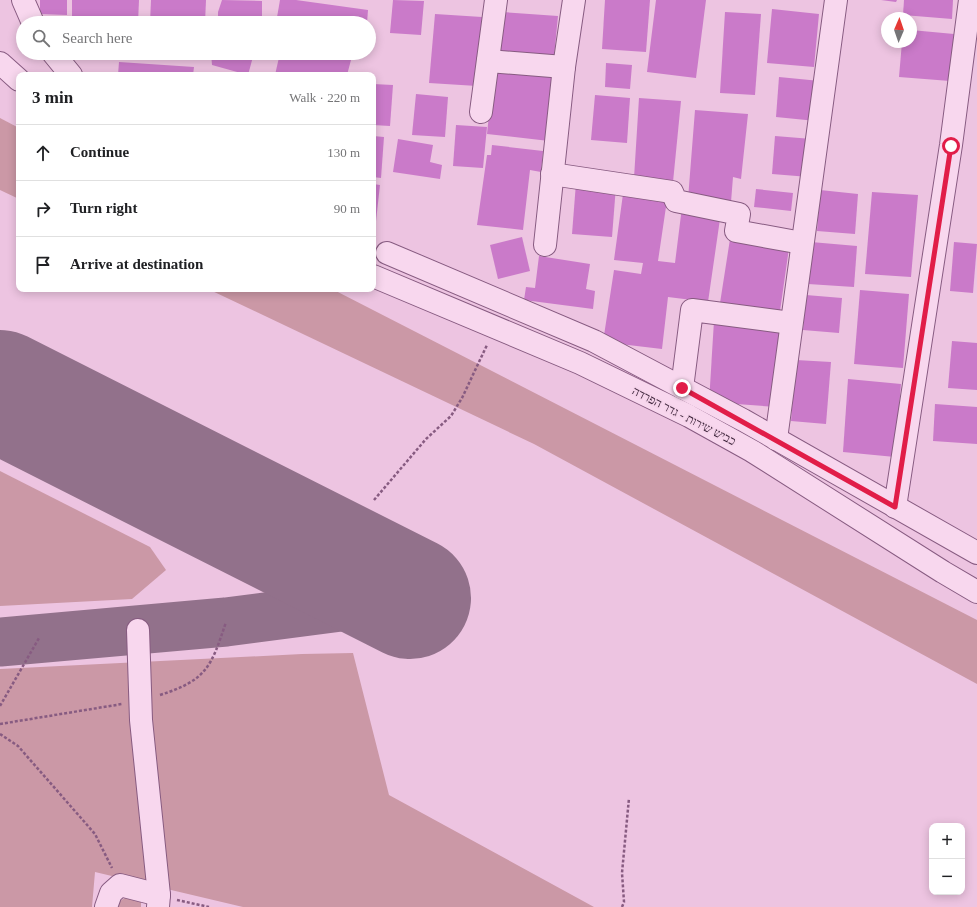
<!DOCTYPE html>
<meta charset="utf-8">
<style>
:root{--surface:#fff;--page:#f6f6f6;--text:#202124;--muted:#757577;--line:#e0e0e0}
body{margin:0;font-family:"Times New Roman",Heebo,serif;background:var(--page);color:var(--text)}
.controls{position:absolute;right:12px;bottom:12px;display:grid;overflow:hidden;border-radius:8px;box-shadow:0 2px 10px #0003}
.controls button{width:36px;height:36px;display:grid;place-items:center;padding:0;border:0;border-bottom:1px solid var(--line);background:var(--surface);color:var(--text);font:20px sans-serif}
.compass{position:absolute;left:881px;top:12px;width:36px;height:36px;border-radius:50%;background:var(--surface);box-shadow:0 2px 10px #0003;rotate:2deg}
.stop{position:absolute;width:12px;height:12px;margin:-9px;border:3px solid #e11d48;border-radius:50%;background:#fff}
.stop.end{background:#e11d48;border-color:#fff;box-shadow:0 1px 4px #0008}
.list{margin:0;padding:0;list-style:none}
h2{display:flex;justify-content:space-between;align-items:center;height:52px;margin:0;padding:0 16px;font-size:17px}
h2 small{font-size:13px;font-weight:400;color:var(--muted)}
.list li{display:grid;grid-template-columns:26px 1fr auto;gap:12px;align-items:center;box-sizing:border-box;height:56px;padding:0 16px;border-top:1px solid var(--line)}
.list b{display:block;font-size:15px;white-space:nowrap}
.list em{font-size:13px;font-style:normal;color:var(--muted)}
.icon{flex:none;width:22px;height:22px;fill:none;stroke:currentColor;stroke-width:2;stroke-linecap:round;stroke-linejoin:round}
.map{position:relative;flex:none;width:977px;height:907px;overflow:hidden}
.search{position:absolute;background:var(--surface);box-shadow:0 2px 10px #0003;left:16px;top:16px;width:360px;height:44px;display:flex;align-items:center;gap:10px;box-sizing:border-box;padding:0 14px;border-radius:22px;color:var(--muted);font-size:15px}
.panel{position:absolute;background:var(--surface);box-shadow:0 2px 10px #0003;left:16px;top:72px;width:360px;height:220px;border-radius:8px}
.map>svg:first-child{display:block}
.green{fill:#cb98a6}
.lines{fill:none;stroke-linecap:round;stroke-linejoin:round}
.taxiway{stroke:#92718b;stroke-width:49}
.runway{stroke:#92718b;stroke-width:122}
.building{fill:#ca7ac9}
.minor-casing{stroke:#875b81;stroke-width:24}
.path{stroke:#875b81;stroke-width:2.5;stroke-dasharray:3 2;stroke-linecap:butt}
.minor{stroke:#f8d7ee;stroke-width:22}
.route{stroke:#e11d48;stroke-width:5}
.labels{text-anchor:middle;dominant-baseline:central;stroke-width:3;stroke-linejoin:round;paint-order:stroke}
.street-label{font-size:12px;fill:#371e35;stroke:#f5d3ea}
</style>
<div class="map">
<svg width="977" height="907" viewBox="0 0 977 907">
<rect width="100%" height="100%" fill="#edc4e1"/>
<g class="green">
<path d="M0,118L19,128V199L0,190Z"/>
<path d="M208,289H332L977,620V684L534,444Z"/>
<path d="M0,471L150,547L166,570L132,599L0,606Z"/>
<path d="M353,653L389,795L594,907H243L95,872L92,907H0V669L302,654Z"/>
<path d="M128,896L141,902V907H118L120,901Z"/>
</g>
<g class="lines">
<path class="taxiway" d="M0,642L226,622L410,598"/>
<path class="runway" d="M0,391L410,598"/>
</g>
<g class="building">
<path d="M40,0H67V15L40,14Z"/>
<path d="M72,0H139L138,23H72Z"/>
<path d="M151,0H206L205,23H150Z"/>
<path d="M222,0L262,1V23H218V12Z"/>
<path d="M280,0H296L368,10L367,23H276Z"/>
<path d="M393,0L424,1L421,35L390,33Z"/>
<path d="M605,0H650L646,52L602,49Z"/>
<path d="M656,0H706L696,78L647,72Z"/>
<path d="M881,0H897L896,2Z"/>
<path d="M904,0H953L952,19L903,15Z"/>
<path d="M772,9L819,14L814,67L767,63Z"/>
<path d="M502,12L558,16L554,57L499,52Z"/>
<path d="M725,12L761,14L755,95L720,93Z"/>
<path d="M435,14L482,17L477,86L429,83Z"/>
<path d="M911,30L954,34L950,81L899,77L902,42H911Z"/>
<path d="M211,53H254L248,75L212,65Z"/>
<path d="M280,53H323L351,60L347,75H275Z"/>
<path d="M119,62L194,67L193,75H118Z"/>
<path d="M606,63L632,65L630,89L605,87Z"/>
<path d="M494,67L554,73L549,141L487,134Z"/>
<path d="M779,77L820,81L816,121L776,117Z"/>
<path d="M373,84L393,85L390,126L373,125Z"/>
<path d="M416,94L448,97L445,137L412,135Z"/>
<path d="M595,95L630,98L627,143L591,140Z"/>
<path d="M639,98L681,101L673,182L634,178Z"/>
<path d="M695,110L748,114L741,179L733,177L731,202L688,199Z"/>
<path d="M456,125L487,127L483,168L453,166Z"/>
<path d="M373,136L384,137L381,178L373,177Z"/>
<path d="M775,136L812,139L809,177L772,174Z"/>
<path d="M398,139L433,145L430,162L442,165L440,179L393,172Z"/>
<path d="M492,145L543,151L541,172L530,170L523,230L477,225L487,155H491Z"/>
<path d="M576,183L616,186L612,237L572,234Z"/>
<path d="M373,184L380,185L376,221H373Z"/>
<path d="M756,189L793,193L791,211L754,207Z"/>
<path d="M820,190L858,194L855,234L817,231Z"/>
<path d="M872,192L918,195L911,277L865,274Z"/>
<path d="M623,194L667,200L658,261L675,263L682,207L721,212L708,302L668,297L662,349L603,342L614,270L641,274L643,263L614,260Z"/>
<path d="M522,237L530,271L498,279L490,245Z"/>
<path d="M730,239L789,248L780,311L720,303Z"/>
<path d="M811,242L857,246L854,287L808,284Z"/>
<path d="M954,242L977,244L973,293L950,291Z"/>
<path d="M539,256L590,264L586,289L595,291L593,309L524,300L526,287L535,288Z"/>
<path d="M860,290L909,294L903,368L854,364Z"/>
<path d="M806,295L842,298L839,333L803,330Z"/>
<path d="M714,321L780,326L776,407L709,402Z"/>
<path d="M952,341L977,343V390L948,388Z"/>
<path d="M796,360L831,362L826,424L791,421Z"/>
<path d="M848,379L901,384L895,457L843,452Z"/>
<path d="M935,404L977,407V444L933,441Z"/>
</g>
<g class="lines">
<g class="minor-casing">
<g id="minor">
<path d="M23,0L33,23"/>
<path d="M53,53L71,75"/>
<path d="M488,61L564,67"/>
<path d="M0,63L19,80"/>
<path d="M481,112L496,0"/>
<path d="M552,174L672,192L676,201L739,214L736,231L802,243"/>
<path d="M545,245L564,67L574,0"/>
<path d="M387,253L594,341L743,420L977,553"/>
<path d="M373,276L580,363L689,416L752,451L943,572L977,592"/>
<path d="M682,388L692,310L791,323"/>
<path d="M776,439L836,0"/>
<path d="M895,507L951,145L970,0"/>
<path d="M138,630L141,720L159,895L158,907"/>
<path d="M106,907L111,893L120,885L159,895"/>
</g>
</g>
<g class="path">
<path d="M374,500L426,439L451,416L462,398L487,345"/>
<path d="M160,695C207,680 211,667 226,622"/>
<path d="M0,706L39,638"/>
<path d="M0,724L122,704"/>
<path d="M0,734L18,746L95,834L112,868"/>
<path d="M177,900L209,907"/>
<path d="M622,907L624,902L622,873L629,798"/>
</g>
<use href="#minor" class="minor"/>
</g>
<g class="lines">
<path class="route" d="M682,388L895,507L951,146"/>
</g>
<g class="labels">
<g class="street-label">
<text transform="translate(684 416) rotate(27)">כביש שירות - גדר הפרדה</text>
</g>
</g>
</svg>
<div class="controls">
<button>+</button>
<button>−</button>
</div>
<svg class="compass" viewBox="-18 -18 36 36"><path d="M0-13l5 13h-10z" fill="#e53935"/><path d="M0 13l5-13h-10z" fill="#757577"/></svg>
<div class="stop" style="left:951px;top:146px"></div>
<div class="stop end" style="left:682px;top:388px"></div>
<div class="search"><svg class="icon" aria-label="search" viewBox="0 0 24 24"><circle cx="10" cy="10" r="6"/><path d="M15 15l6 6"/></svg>Search here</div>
<section class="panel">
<h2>3 min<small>Walk · 220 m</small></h2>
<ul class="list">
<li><svg class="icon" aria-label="ahead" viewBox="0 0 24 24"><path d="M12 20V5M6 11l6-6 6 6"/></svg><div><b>Continue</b></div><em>130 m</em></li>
<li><svg class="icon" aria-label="right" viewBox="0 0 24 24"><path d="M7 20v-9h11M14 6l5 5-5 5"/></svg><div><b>Turn right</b></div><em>90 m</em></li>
<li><svg class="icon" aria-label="arrive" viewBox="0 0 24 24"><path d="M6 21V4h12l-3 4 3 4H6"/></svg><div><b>Arrive at destination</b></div></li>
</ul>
</section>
</div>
